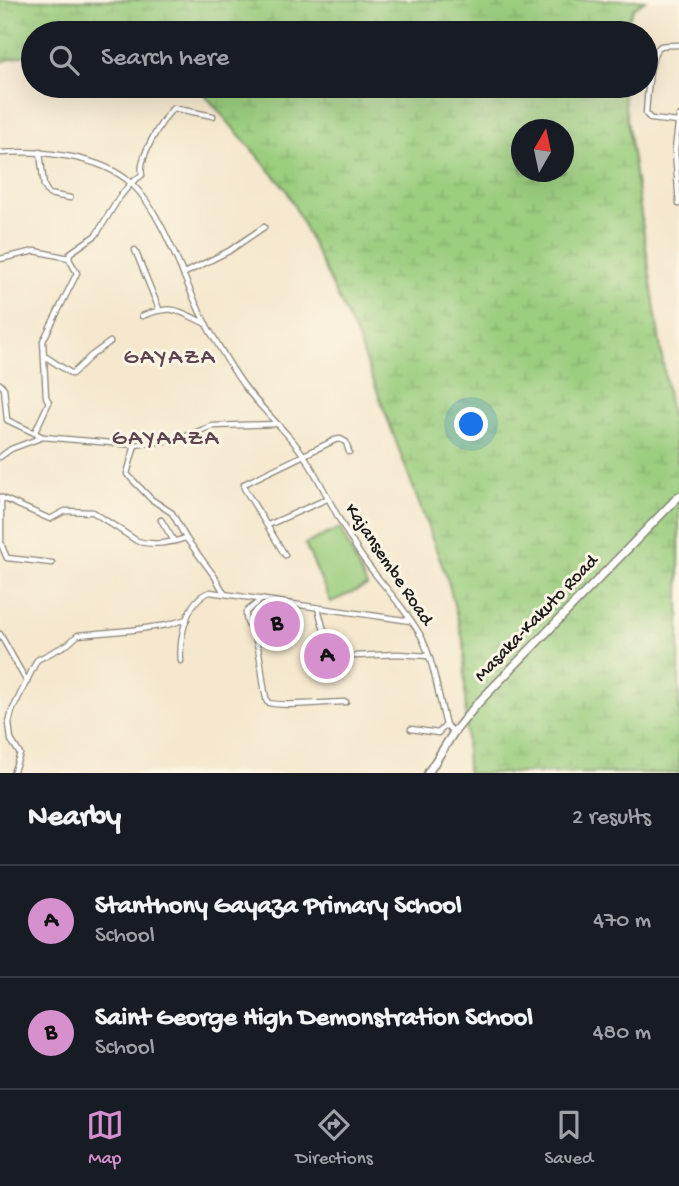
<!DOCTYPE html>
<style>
:root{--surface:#171b24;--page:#20242c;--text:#f1f3f6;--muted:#9ea1a6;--line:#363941;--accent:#d690ce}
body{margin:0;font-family:"Gochi Hand",sans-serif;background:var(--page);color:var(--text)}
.compass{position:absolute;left:511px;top:119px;width:63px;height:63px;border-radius:50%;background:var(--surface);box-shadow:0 7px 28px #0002;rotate:9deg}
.you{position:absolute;left:472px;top:425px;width:24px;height:24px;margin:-18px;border:5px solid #fff;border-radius:50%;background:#1a73e8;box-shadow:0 0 0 10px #1a73e833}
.badge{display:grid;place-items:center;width:46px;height:46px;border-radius:50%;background:var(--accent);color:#111;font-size:23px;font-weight:700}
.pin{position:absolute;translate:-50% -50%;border:4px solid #fff;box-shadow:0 2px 7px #0006}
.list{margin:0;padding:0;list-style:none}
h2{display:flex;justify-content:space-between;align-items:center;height:91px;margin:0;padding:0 28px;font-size:30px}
h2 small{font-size:23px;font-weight:400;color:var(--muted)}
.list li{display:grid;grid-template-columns:46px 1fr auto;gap:21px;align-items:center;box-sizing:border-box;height:112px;padding:0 28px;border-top:2px solid var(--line)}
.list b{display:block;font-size:26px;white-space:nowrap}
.list p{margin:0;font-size:23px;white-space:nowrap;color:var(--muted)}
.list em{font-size:23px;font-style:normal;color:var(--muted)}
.icon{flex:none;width:38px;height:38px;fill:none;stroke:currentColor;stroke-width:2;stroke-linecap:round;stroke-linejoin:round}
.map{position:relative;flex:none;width:679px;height:773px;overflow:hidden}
.search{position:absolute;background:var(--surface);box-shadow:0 7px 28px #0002;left:21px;right:21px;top:21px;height:77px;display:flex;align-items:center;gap:18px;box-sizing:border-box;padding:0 24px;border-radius:38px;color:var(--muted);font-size:26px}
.sheet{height:315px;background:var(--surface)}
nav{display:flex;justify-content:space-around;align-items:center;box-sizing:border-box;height:98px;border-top:2px solid var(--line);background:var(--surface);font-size:19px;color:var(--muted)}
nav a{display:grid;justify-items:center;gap:4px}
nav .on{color:var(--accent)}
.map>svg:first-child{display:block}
.grass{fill:#9bce7f;stroke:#5c754e;stroke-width:2}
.wetland{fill:url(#wetland-marsh);stroke:#5c754e;stroke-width:2;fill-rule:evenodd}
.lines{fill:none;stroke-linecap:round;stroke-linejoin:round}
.minor-casing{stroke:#888275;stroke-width:7}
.trunk-casing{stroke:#888275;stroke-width:10}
.minor{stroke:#fff;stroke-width:4.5}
.trunk{stroke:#fff;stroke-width:7}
.labels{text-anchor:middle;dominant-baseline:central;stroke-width:6;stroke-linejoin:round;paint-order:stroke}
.street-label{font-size:19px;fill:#1c1c1c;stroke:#fcf5e5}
.quarter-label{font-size:23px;letter-spacing:2px;fill:#5d4450;stroke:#fcf5e5}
</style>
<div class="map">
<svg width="679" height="773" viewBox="0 0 679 773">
<defs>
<pattern id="wetland-marsh" width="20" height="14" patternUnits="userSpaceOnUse" patternTransform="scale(1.75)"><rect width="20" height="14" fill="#9bce7f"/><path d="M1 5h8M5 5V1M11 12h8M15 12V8" fill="none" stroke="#85b06d"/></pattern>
</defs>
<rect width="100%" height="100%" fill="#fcf5e5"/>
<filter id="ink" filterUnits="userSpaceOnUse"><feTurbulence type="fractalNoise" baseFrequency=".0143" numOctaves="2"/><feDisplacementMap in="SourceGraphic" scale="14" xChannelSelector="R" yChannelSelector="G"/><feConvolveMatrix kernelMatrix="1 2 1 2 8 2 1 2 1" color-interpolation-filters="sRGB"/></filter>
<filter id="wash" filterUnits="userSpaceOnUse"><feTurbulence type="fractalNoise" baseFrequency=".00686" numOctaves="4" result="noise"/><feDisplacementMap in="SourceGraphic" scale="28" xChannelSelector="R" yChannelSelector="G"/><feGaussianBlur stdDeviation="1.57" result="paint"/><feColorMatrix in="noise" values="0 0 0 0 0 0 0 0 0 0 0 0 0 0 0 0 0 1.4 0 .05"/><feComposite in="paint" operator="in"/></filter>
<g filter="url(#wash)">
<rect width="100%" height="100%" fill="#f5e8ce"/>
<path class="grass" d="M340,528L367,586L331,602L305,544Z"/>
<g class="wetland">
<path d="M0,0H645L633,9L622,33H33V53L0,62Z"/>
<path d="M197,86H622L679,471V773H467L464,644L448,581L357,337L286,189ZM522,130H564V172H522Z"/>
</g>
</g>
<g filter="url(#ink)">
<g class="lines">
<g class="minor-casing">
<g id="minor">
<path d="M679,116L675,150L679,204"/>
<path d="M678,122L651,119L646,114C647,101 649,51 661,46C666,45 674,45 679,45"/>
<path d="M40,152L44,186L49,194L70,198"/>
<path d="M0,153C39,150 101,155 132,184C168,219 185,290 211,333C222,351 232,370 245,387C265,414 293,436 310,465C329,497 343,531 365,561C384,587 407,610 422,638C435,666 438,696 446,725L454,732"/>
<path d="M135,250L159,309"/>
<path d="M0,259L35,251L69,258"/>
<path d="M183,274L229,251L264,227"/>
<path d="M142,316C174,304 177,310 206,324"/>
<path d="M46,357L72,374L92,355L110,342"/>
<path d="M0,384L4,388L7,420L43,437"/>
<path d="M35,432L49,402L46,397L43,341L77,273L69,259L70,253L96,235L119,198L131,183L142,175C138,157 161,122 173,108L213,116"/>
<path d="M135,445L127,474L151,499L172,513L186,538"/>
<path d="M0,457L11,449L43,437L135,445L179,439L212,426L276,424"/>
<path d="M0,497L50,519L65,511L93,512L137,541C152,546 172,543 186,538L215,577L224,593"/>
<path d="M1,498V544L7,558L52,563"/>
<path d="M161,520L174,541"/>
<path d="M268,525L327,499"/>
<path d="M285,555L244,488V484L335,440L340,439L346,442L349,452"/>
<path d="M262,599L246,612C245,626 254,631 257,644C262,662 262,683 267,702C277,708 329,702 346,702"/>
<path d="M318,608L335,672"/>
<path d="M0,634L27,682"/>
<path d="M355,656L398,654L429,656"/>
<path d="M181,661C179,640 186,599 210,592L411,621"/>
<path d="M411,729L438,733L446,725"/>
<path d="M13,773L20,754L11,740L9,723L12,711L37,660L68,644L78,635L132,630L167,625L187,619"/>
</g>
</g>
<g class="trunk-casing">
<path id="trunk" d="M428,773L454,732L477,704L679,496"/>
</g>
<use href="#minor" class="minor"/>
<use href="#trunk" class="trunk"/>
</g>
</g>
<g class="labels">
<g class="street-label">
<text transform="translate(388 565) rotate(56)">Kajansembe Road</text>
<text transform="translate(537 619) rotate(-46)">Masaka-Kakuto Road</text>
</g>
<g class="quarter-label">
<text x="170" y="358">GAYAZA</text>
<text x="166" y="439">GAYAAZA</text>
</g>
</g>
</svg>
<svg class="compass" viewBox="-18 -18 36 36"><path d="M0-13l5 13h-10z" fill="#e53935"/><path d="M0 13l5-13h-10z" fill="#9ea1a6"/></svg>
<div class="you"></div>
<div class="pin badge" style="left:327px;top:656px">A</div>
<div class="pin badge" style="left:277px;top:624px">B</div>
<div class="search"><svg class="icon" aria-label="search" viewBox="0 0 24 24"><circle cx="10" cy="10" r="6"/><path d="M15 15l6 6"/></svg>Search here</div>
</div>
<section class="sheet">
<h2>Nearby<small>2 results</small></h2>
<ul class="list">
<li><span class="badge">A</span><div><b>Stanthony Gayaza Primary School</b><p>School</p></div><em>470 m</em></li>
<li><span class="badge">B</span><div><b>Saint George High Demonstration School</b><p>School</p></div><em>480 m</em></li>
</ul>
</section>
<nav>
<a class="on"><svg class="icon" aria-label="map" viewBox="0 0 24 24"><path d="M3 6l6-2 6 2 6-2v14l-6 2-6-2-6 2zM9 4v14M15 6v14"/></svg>Map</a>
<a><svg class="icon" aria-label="directions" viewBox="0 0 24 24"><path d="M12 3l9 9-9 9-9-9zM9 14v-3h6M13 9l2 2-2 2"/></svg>Directions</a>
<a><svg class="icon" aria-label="saved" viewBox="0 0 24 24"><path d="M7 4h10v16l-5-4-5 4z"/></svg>Saved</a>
</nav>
